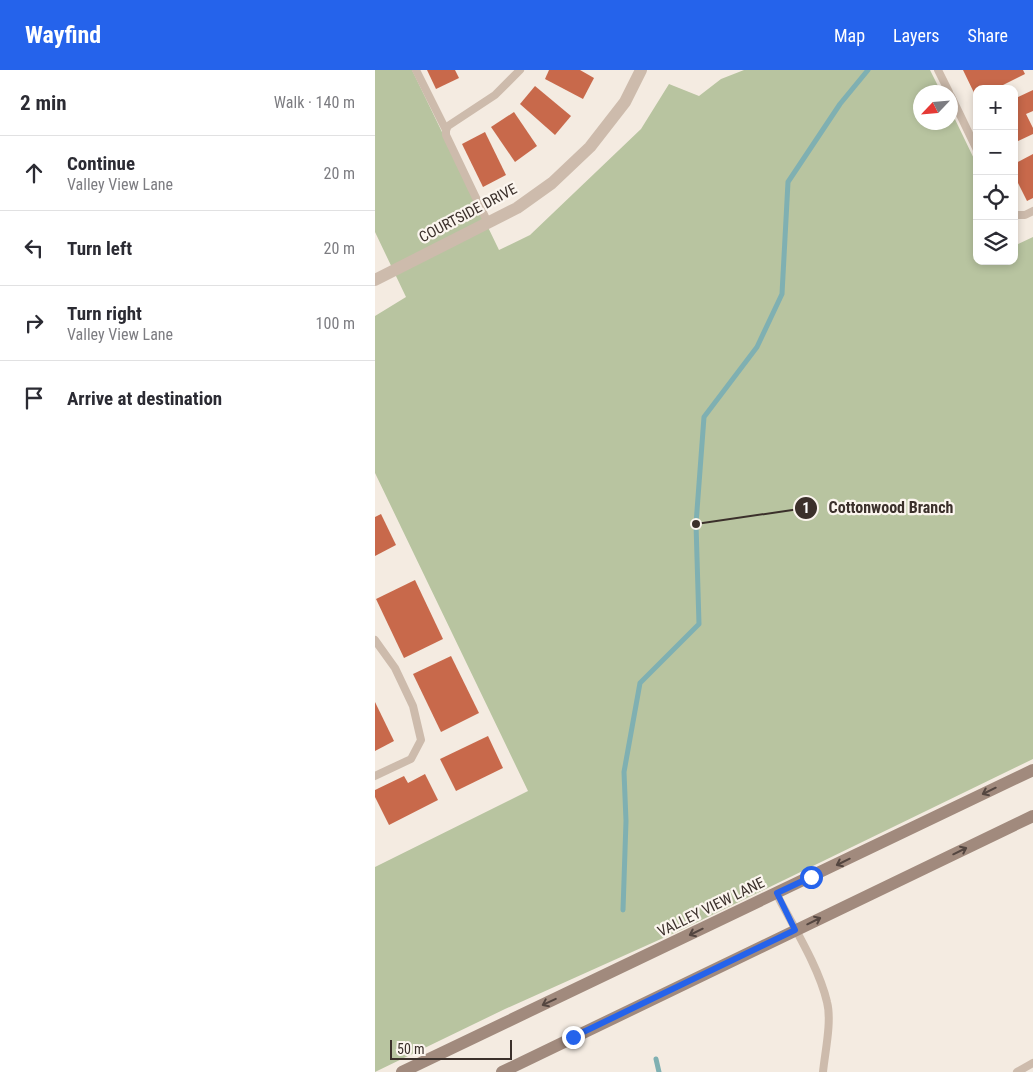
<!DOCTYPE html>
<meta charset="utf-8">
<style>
:root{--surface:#fff;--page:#f7f7f7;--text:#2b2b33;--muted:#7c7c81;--line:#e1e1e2;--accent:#2563eb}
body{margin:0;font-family:"Roboto Condensed",sans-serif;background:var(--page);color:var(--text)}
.controls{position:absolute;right:15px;top:15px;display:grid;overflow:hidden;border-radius:10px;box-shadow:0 2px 8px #0003}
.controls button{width:45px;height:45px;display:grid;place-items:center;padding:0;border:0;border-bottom:1px solid var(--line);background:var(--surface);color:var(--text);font:25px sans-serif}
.compass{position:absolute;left:538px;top:15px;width:45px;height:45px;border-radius:50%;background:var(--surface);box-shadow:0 2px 8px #0003;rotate:244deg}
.scale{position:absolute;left:15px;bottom:12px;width:122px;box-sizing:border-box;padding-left:5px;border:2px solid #3b302b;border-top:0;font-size:14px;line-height:18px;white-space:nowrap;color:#3b302b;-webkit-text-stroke:4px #fbf5ee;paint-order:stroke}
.stop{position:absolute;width:15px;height:15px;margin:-11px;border:4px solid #2563eb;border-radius:50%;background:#fff}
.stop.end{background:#2563eb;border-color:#fff;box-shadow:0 1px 5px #0008}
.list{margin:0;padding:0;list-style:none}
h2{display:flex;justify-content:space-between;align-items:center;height:65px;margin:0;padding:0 20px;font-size:21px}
h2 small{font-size:16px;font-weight:400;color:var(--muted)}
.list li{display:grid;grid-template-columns:32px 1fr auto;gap:15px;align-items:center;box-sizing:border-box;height:75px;padding:0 20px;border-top:1px solid var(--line)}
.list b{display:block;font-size:19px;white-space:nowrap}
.list p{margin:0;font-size:16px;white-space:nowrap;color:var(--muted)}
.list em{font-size:16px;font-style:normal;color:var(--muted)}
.icon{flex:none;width:28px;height:28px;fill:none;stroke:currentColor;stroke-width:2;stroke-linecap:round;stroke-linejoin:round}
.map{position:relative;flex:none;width:658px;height:1002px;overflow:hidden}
header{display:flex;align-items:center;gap:30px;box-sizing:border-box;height:70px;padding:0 25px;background:var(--accent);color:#fff}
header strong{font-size:24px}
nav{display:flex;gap:28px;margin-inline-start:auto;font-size:18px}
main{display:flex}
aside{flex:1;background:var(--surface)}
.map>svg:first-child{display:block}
.green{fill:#b8c4a0}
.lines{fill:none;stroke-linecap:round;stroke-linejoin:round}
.stream{stroke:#7fb0b2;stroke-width:5}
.building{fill:#c8694b}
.lane{stroke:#cdbbac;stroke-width:8}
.street{stroke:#cdbbac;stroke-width:12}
.secondary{stroke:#a18a7d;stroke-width:12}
.oneway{stroke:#544640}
.route{stroke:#2563eb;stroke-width:6}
.labels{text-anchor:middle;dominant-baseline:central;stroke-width:4.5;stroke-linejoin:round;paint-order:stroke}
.street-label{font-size:15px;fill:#3b302b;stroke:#fbf5ee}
.leader{fill:none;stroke:#3b302b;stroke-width:2}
.callout-dot{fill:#3b302b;stroke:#fbf5ee;stroke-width:2}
.mark-label{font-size:15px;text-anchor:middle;font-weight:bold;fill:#fff}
.callout-label{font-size:16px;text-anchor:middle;font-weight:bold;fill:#3b302b;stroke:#fbf5ee;stroke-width:4.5;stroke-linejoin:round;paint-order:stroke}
</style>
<header>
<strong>Wayfind</strong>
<nav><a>Map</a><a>Layers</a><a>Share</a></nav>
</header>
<main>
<aside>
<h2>2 min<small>Walk · 140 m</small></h2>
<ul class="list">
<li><svg class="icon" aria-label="ahead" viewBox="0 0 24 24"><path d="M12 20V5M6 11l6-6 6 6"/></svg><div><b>Continue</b><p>Valley View Lane</p></div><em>20 m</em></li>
<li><svg class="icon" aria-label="left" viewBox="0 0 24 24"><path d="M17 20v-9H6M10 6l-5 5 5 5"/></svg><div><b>Turn left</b></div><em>20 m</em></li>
<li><svg class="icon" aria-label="right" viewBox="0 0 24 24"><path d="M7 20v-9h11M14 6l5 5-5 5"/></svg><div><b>Turn right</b><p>Valley View Lane</p></div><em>100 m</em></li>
<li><svg class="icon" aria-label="arrive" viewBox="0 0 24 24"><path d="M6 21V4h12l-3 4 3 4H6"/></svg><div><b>Arrive at destination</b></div></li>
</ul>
</aside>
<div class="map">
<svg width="658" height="1002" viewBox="0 0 658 1002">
<rect width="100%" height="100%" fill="#f4ebe1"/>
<path class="green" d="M0,0H37L124,180L155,165L266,59L294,14L324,26L346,9L369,0H555L566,22H546V52H576V41L602,95V191H639V172L641,175L658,167V689L306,860L130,939L0,1002V797L153,721L0,403V246L31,227L0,162Z"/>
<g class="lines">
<g class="stream">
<path d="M248,840L251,751L249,702L265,613L324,554L321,454L329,347L382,277L407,224L413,112L465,34L493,0"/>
<path d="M281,989L284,1002"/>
</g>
</g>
<g class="building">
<path d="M52,0H80L84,8L61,19Z"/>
<path d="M174,0H205L219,8L208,29L170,9Z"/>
<path d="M588,0H648L650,4L620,19H602V29Z"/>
<path d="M160,16L196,46L180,65L145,34Z"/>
<path d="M658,20V41L651,44L658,58V64L639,73V29Z"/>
<path d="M139,42L162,76L140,92L116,57Z"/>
<path d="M110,62L131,105L108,117L87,74Z"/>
<path d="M658,84V128L652,131L639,105V94Z"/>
<path d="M6,444L21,475L0,486V447Z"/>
<path d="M40,510L68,569L29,588L1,529Z"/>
<path d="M76,586L104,643L66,662L38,604Z"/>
<path d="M0,632L19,671L0,681Z"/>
<path d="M113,666L128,698L81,721L65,689Z"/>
<path d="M50,704L63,730L14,755L0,727V720L29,706L33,713Z"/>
</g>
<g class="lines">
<g class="lane">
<path d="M41,0L71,60"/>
<path d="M563,0L574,22"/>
<path d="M576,26L602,80"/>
<path d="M639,145H650L658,141"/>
<path d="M113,153L71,65V60L73,56L120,25L145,0"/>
<path d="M0,570L20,598L38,636L46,670L36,689L0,706"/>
<path d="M401,823C418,856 444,897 452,932C457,951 450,982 448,1002"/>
<path d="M642,1002L658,993"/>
</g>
<path class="street" d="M0,210L142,138L177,113L215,77L250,32L266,0"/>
<g class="secondary">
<path d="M27,1002L658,700"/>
<path d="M127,1002L658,746"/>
</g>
</g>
<defs><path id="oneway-shaft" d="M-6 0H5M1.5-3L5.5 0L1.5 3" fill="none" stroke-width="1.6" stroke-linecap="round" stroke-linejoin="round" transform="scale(1.25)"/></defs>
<g class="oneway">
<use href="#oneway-shaft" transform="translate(614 721) rotate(154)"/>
<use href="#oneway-shaft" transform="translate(585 781) rotate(-26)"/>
<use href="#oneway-shaft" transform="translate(468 792) rotate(154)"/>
<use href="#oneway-shaft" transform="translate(439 851) rotate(-26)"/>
<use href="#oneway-shaft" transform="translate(321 862) rotate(154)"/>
<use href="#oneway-shaft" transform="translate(174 932) rotate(155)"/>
</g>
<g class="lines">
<path class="route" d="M198,967L420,860L402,823L436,807"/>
</g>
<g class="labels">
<g class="street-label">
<text transform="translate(93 143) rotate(-28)">COURTSIDE DRIVE</text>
<text transform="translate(336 837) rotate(-26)">VALLEY VIEW LANE</text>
</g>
</g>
<path class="leader" d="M321 454L431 438"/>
<g class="callout-dot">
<circle cx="321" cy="454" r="5"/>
<circle cx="431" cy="438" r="12"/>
</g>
<g class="mark-label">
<text x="431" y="443">1</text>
</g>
<g class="callout-label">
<text x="516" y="443">Cottonwood Branch</text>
</g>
</svg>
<div class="controls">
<button>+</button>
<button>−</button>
<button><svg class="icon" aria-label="locate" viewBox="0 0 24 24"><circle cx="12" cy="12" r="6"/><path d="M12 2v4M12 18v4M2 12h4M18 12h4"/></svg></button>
<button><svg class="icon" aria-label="layers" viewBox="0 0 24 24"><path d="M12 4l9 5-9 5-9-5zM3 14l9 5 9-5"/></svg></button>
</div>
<svg class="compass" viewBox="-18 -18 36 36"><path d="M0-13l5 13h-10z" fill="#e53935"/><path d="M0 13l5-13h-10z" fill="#7c7c81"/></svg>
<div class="scale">50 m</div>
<div class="stop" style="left:436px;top:807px"></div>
<div class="stop end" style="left:198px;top:967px"></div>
</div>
</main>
